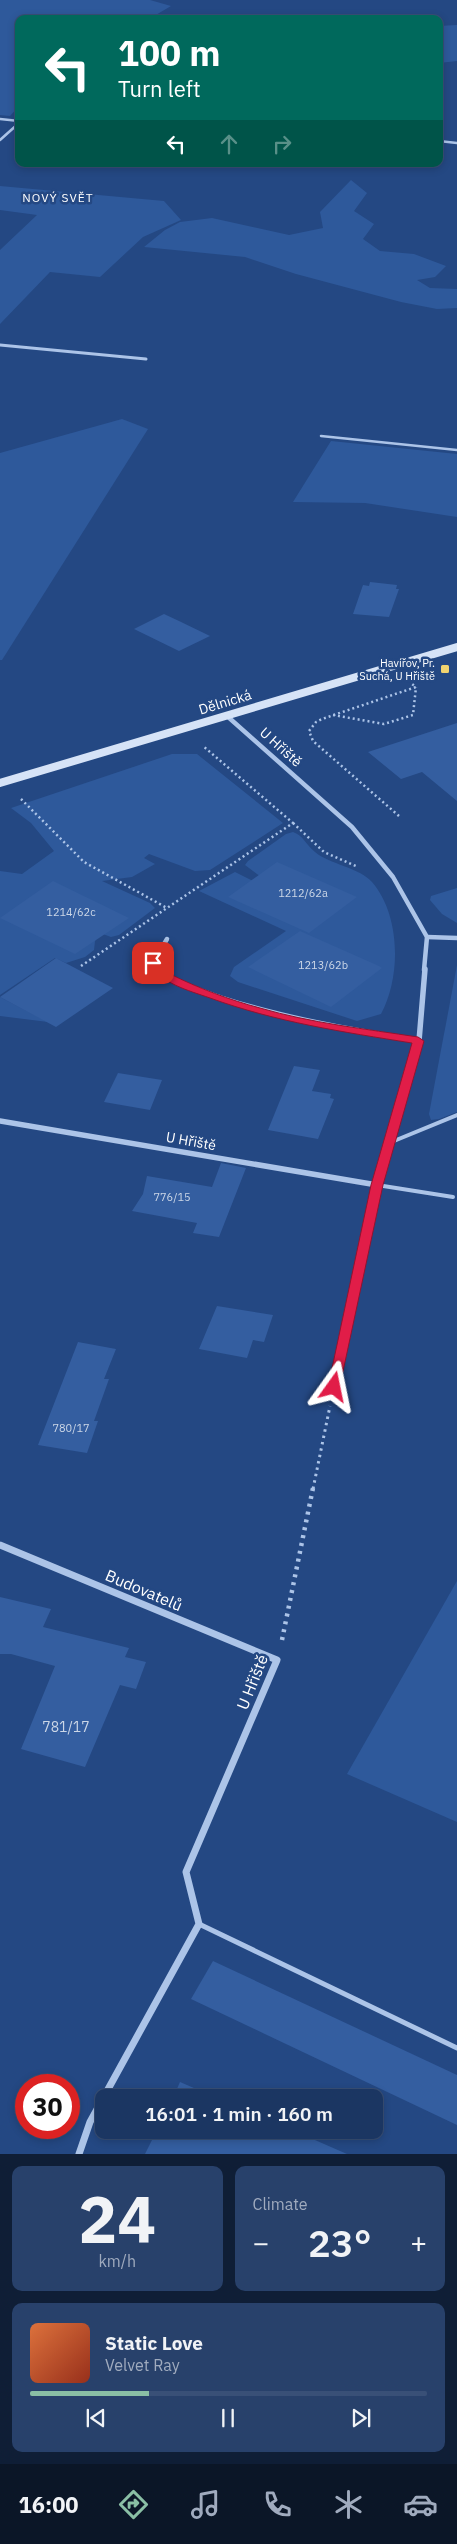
<!DOCTYPE html>
<html lang="en">
<head>
<meta charset="utf-8">
<style>
	:root { --surface:#1b3662; --page:#28416b; --text:#f1f3f6; --muted:#a0abbe; --line:#395077; --accent:#8abfa5 }
	body { margin:0; font-family:"IBM Plex Sans",sans-serif; background:var(--page); color:var(--text); height:100vh; display:flex; flex-direction:column; font-size:19px; white-space:nowrap }
	* { box-sizing:border-box; margin:0 }
	p { font-size:16px; color:var(--muted) }
	.icon { flex:none; width:28px; height:28px; fill:none; stroke:currentColor; stroke-width:2; stroke-linecap:round; stroke-linejoin:round }
	.map { position:relative; height:2154px; overflow:hidden }
	.details { display:flex; flex-direction:column; gap:12px; padding:12px; background:#0f1e36; flex:1 }
	.details>* { flex:none }
	.guide { position:absolute; left:15px; top:15px; width:428px; height:152px; border-radius:10px; box-shadow:0 2px 8px #0003,0 0 0 1px var(--line); background:#00695c; color:#fff; overflow:hidden }
	.speed { position:absolute; left:15px; top:2074px; display:flex; gap:10px; font-size:25px; font-weight:700; text-align:center }
	.speed>* { display:grid; place-content:center; width:65px; height:65px; border-radius:50%; background:var(--surface); box-shadow:0 2px 8px #0003,0 0 0 1px var(--line); line-height:1 }
	.speed .limit { border:8px solid #d22; background:#fff; color:#111 }
	.pin { position:absolute; display:grid; place-items:center; width:42px; height:42px; color:#fff; margin:-21px; border-radius:10px; box-shadow:0 2px 8px #0006 }
	.me { position:absolute; width:55px; margin:-28px; rotate:12deg; stroke-linejoin:round; filter:drop-shadow(0 0 4px #0008) }
	.turn { display:flex; align-items:center; gap:18px; height:105px; padding:0 20px; font-size:22px }
	.turn .icon { width:65px; height:65px; stroke-width:2.5 }
	.turn b { display:block; font-size:35px; line-height:42px }
	.lanes { display:flex; align-items:center; height:48px; padding:0 20px; background:#0003; justify-content:center; gap:25px; direction:ltr }
	.lanes .off { opacity:.35 }
	.big { font-size:38px; font-weight:600; line-height:1.1 }
	.details .tile { flex:1; display:flex; flex-direction:column; justify-content:center; gap:8px; min-width:0; padding:0 18px; border-radius:10px; background:var(--page) }
	.details .dial { align-items:center; gap:0 }
	.dial b { font-size:65px; line-height:1 }
	.song { display:flex; align-items:center; gap:15px }
	.cover { width:60px; height:60px; border-radius:8px; background:linear-gradient(135deg,hsl(20 70% 55%),hsl(10 70% 35%)) }
	.played { height:5px; border-radius:2px; background:linear-gradient(90deg,var(--accent) 30%,var(--line) 30%) }
	.keys { display:flex; justify-content:space-around; direction:ltr }
	.heat { display:flex; justify-content:space-between; align-items:center; font-size:28px; direction:ltr }
	.details .tiles { flex:1; display:grid; gap:12px; grid-template-columns:1fr 1fr }
	.tile:last-child { grid-column:span 2 }
	.trip { position:absolute; left:95px; top:2089px; width:288px; height:50px; border-radius:10px; background:var(--surface); box-shadow:0 2px 8px #0003,0 0 0 1px var(--line); font-weight:600; line-height:50px; text-align:center }
	.tabs { display:flex; height:80px; justify-content:space-around; align-items:center; background:#0b1627; color:var(--muted) }
	.tabs .icon { width:35px; height:35px }
	.tabs .selected { color:var(--accent) }
	.tabs b { font-size:22px; color:var(--text) }
	.map>svg:first-child { display:block }
</style>
</head>
<body>
<div class="map">
<svg width="457" height="2154" viewBox="0 0 457 2154">
	<rect width="100%" height="100%" fill="#244883"/>
	<!-- green -->
	<g fill="#2e599b">
		<polygon points="0,0 150,0 171,6 149,19 19,19 19,106 10,116 0,115"/>
		<polygon points="457,25 457,61 439,63 439,26"/>
		<polygon points="351,180 367,193 354,211 374,224 363,239 380,251 414,254 446,266 435,277 417,280 430,288 457,289 457,308 437,309 401,302 296,274 245,257 144,247 165,230 180,222 212,218 289,235 323,228 320,212"/>
		<polygon points="0,186 164,201 181,220 143,237 100,277 50,272 0,324 0,250 37,215 0,210"/>
		<polygon points="122,419 148,429 2,660 0,660 0,453"/>
		<polygon points="331,441 457,454 457,517 365,503 293,502"/>
		<polygon points="172,754 197,754 283,823 210,870 195,871 149,854 144,858 155,864 132,877 102,881 150,903 155,908 119,935 111,937 100,933 95,941 94,950 85,957 66,963 55,958 0,995 0,871 22,874 54,851 31,823 11,808"/>
		<path d="M293,832C304,836 306,845 315,852C329,864 360,868 372,882C401,916 401,977 381,1014L357,1021L238,982L230,976L234,967L286,931L199,891L235,872L255,882L261,877L245,865L248,861L286,834Z"/>
		<polygon points="457,888 457,923 442,914 430,900 431,896"/>
		<polygon points="457,965 457,1112 439,1119 431,1120 429,1114"/>
		<polygon points="0,997 48,1022 0,1016"/>
		<polygon points="457,1581 457,1822 347,1774"/>
	</g>
	<!-- building -->
	<g fill="#345ea0">
		<polygon points="370,582 397,585 396,589 399,589 389,617 353,614 363,585 369,586"/>
		<polygon points="164,614 179,621 210,636 179,651 134,629"/>
		<polygon points="457,723 457,801 422,772 401,779 368,752"/>
		<polygon points="277,862 284,865 357,897 309,933 228,897"/>
		<polygon points="53,881 129,918 75,954 0,918"/>
		<polygon points="300,931 379,966 382,968 331,1007 248,967"/>
		<polygon points="56,958 113,988 56,1027 0,997"/>
		<polygon points="294,1066 320,1070 312,1091 331,1094 330,1098 334,1099 318,1139 268,1130"/>
		<polygon points="118,1073 162,1080 150,1110 104,1102"/>
		<polygon points="221,1163 246,1168 219,1237 193,1233 197,1223 132,1211 143,1194 147,1176 212,1187"/>
		<polygon points="217,1306 273,1315 264,1342 253,1340 247,1358 199,1349"/>
		<polygon points="78,1342 116,1349 104,1379 109,1379 94,1421 98,1421 87,1453 38,1445"/>
		<polygon points="0,1597 51,1609 43,1627 129,1648 125,1657 146,1662 136,1689 120,1685 85,1767 21,1749 55,1666 11,1654 0,1654"/>
		<polygon points="213,1961 457,2075 457,2125 191,1999"/>
		<polygon points="180,2082 217,2098 173,2098"/>
		<polygon points="157,2130 292,2130 347,2154 145,2154"/>
	</g>
	<g fill="none" stroke-linecap="round" stroke-linejoin="round">
		<!-- path-far2 -->
		<g stroke="#acc4e8" stroke-width="2.5" stroke-dasharray="2 3" stroke-linecap="butt">
			<polyline points="333,715 384,724 413,715 416,687"/>
			<polyline points="21,799 84,862 167,908"/>
			<polyline points="399,816 313,741 309,731 316,722 322,719 416,687 412,684"/>
			<polyline points="293,823 324,852 358,867"/>
			<polyline points="81,966 293,823 203,746"/>
		</g>
		<!-- path-far1 -->
		<polyline stroke="#acc4e8" stroke-width="3" stroke-dasharray="2.5 4" stroke-linecap="butt" points="313,1489 330,1406"/>
		<!-- path -->
		<polyline stroke="#acc4e8" stroke-width="4.5" stroke-dasharray="3 5" stroke-linecap="butt" points="282,1640 313,1488"/>
		<!-- lane-far2 -->
		<polyline stroke="#acc4e8" stroke-width="2.5" points="321,436 457,450"/>
		<!-- lane-far1 -->
		<g stroke="#acc4e8" stroke-width="4">
			<polyline points="389,1143 457,1115"/>
			<polyline points="377,1185 453,1197"/>
		</g>
		<!-- lane -->
		<polyline stroke="#acc4e8" stroke-width="5" points="199,1924 457,2048"/>
		<!-- street-far4 -->
		<g stroke="#acc4e8" stroke-width="2.5">
			<polyline points="0,119 19,121"/>
			<polyline points="0,140 19,123"/>
			<polyline points="439,141 457,143"/>
		</g>
		<!-- street-far3 -->
		<polyline stroke="#acc4e8" stroke-width="3" points="0,345 146,359"/>
		<!-- street-far2 -->
		<g stroke="#acc4e8" stroke-width="4.5">
			<polyline points="227,716 352,827 393,877 427,937 424,970"/>
			<polyline points="427,937 457,938"/>
			<polyline points="160,970 153,963 167,939"/>
		</g>
		<!-- street-far1 -->
		<g stroke="#acc4e8" stroke-width="5.5">
			<path d="M159,969C177,984 199,990 221,998C285,1019 352,1030 419,1041"/>
			<polyline points="0,1121 377,1185"/>
			<polyline points="334,1387 377,1185 419,1041 425,969"/>
		</g>
		<!-- street -->
		<polyline stroke="#acc4e8" stroke-width="7" points="0,1545 277,1660 186,1872 199,1924 90,2122 79,2154"/>
		<!-- secondary -->
		<polyline stroke="#d6e3f7" stroke-width="8" points="0,783 457,647"/>
	</g>
	<!-- route -->
	<path fill="#e11d48" stroke="#92132f" d="M153,960C160,962 163,971 170,974C198,988 230,1000 260,1008C311,1023 366,1029 418,1037L424,1041L383,1185L339,1390L334,1392L328,1387L371,1185L412,1043C343,1032 276,1022 210,998C187,990 163,984 147,963Z"/>
	<!-- markers -->
	<rect fill="#f2d470" stroke="#244883" stroke-width="2" x="440" y="664" width="10" height="10" rx="2.5"/>
	<g text-anchor="middle" stroke-width="5" stroke-linejoin="round" paint-order="stroke">
		<!-- far-poi labels -->
		<g font-size="11" fill="#fff" stroke="#244883" text-anchor="end">
			<text x="435" y="667">Havířov, Pr.<tspan x="435" dy="13">Suchá, U Hřiště</tspan></text>
		</g>
		<!-- number labels -->
		<g font-size="11" fill="#ccd7e7">
			<text x="303" y="897">1212/62a</text>
			<text x="71" y="916">1214/62c</text>
			<text x="323" y="969">1213/62b</text>
			<text x="172" y="1201">776/15</text>
			<text x="71" y="1432">780/17</text>
		</g>
		<!-- far-neighbourhood labels -->
		<g font-size="12" letter-spacing="1" fill="#fff" stroke="#244883">
			<text x="58" y="202">NOVÝ SVĚT</text>
		</g>
		<!-- street labels -->
		<g font-size="14" fill="#fff" stroke="#244883">
			<text transform="translate(225 702) rotate(-17)" y="5">Dělnická</text>
			<text transform="translate(281 747) rotate(42)" y="5">U Hřiště</text>
			<text transform="translate(191 1141) rotate(10)" y="5">U Hřiště</text>
		</g>
		<!-- near-number labels -->
		<g font-size="14" fill="#ccd7e7">
			<text x="66" y="1732">781/17</text>
		</g>
		<!-- near-street labels -->
		<g font-size="16" fill="#fff" stroke="#244883">
			<text transform="translate(144 1590) rotate(23)" y="6">Budovatelů</text>
			<text transform="translate(252 1682) rotate(-68)" y="6">U Hřiště</text>
		</g>
	</g>
</svg>
<div class="speed"><div class="limit">30</div></div>
<div class="pin" style="left:153px;top:963px;background:#d93025"><svg class="icon" aria-label="arrive" viewBox="0 0 24 24"><path d="M6 21V4h12l-3 4 3 4H6"/></svg></div>
<svg class="me" style="left:334px;top:1387px" viewBox="-20 -20 40 40"><path d="M0-17L14 15 0 8-14 15z" fill="#e11d48" stroke="#fff" stroke-width="4"/></svg>
<div class="trip">16:01 · 1 min · 160 m</div>
<div class="guide">
<div class="turn"><svg class="icon" aria-label="left" viewBox="0 0 24 24"><path d="M17 20v-9H6M10 6l-5 5 5 5"/></svg><div><b>100 m</b>Turn left</div></div>
<div class="lanes"><svg class="icon" aria-label="left" viewBox="0 0 24 24"><path d="M17 20v-9H6M10 6l-5 5 5 5"/></svg><svg class="icon off" aria-label="ahead" viewBox="0 0 24 24"><path d="M12 20V5M6 11l6-6 6 6"/></svg><svg class="icon off" aria-label="right" viewBox="0 0 24 24"><path d="M7 20v-9h11M14 6l5 5-5 5"/></svg></div>
</div>
</div>
<section class="details">
<div class="tiles">
<div class="tile dial"><b>24</b><p>km/h</p></div>
<div class="tile"><p>Climate</p>
<div class="heat"><a>−</a><b class="big">23°</b><a>+</a></div>
</div>
<div class="tile">
<div class="song"><i class="cover"></i><div><b>Static Love</b><p>Velvet Ray</p></div></div>
<div class="played"></div>
<div class="keys"><svg class="icon" aria-label="previous" viewBox="0 0 24 24"><path d="M18 5L8 12l10 7zM5 5v14"/></svg><svg class="icon" aria-label="pause" viewBox="0 0 24 24"><path d="M8 5v14M16 5v14"/></svg><svg class="icon" aria-label="next" viewBox="0 0 24 24"><path d="M6 5l10 7-10 7zM19 5v14"/></svg></div>
</div>
</div>
</section>
<nav class="tabs">
<b>16:00</b>
<svg class="icon selected" aria-label="directions" viewBox="0 0 24 24"><path d="M12 3l9 9-9 9-9-9zM9 14v-3h6M13 9l2 2-2 2"/></svg>
<svg class="icon" aria-label="music" viewBox="0 0 24 24"><path d="M9 18V5l10-2v13"/><circle cx="6" cy="18" r="3"/><circle cx="16" cy="16" r="3"/></svg>
<svg class="icon" aria-label="phone" viewBox="0 0 24 24"><path d="M5 4h4l2 5-3 2q2 4 5 5l2-3 5 2v4C11 20 4 13 5 4z"/></svg>
<svg class="icon" aria-label="climate" viewBox="0 0 24 24"><path d="M12 3v18M4 7l16 10M4 17L20 7"/></svg>
<svg class="icon" aria-label="car" viewBox="0 0 24 24"><path d="M5 17H2v-5l4-1 3-4h7l3 4 3 1v5h-3M9 17h6M6 11h13"/><circle cx="7" cy="17" r="2"/><circle cx="17" cy="17" r="2"/></svg>
</nav>
</body>
</html>
